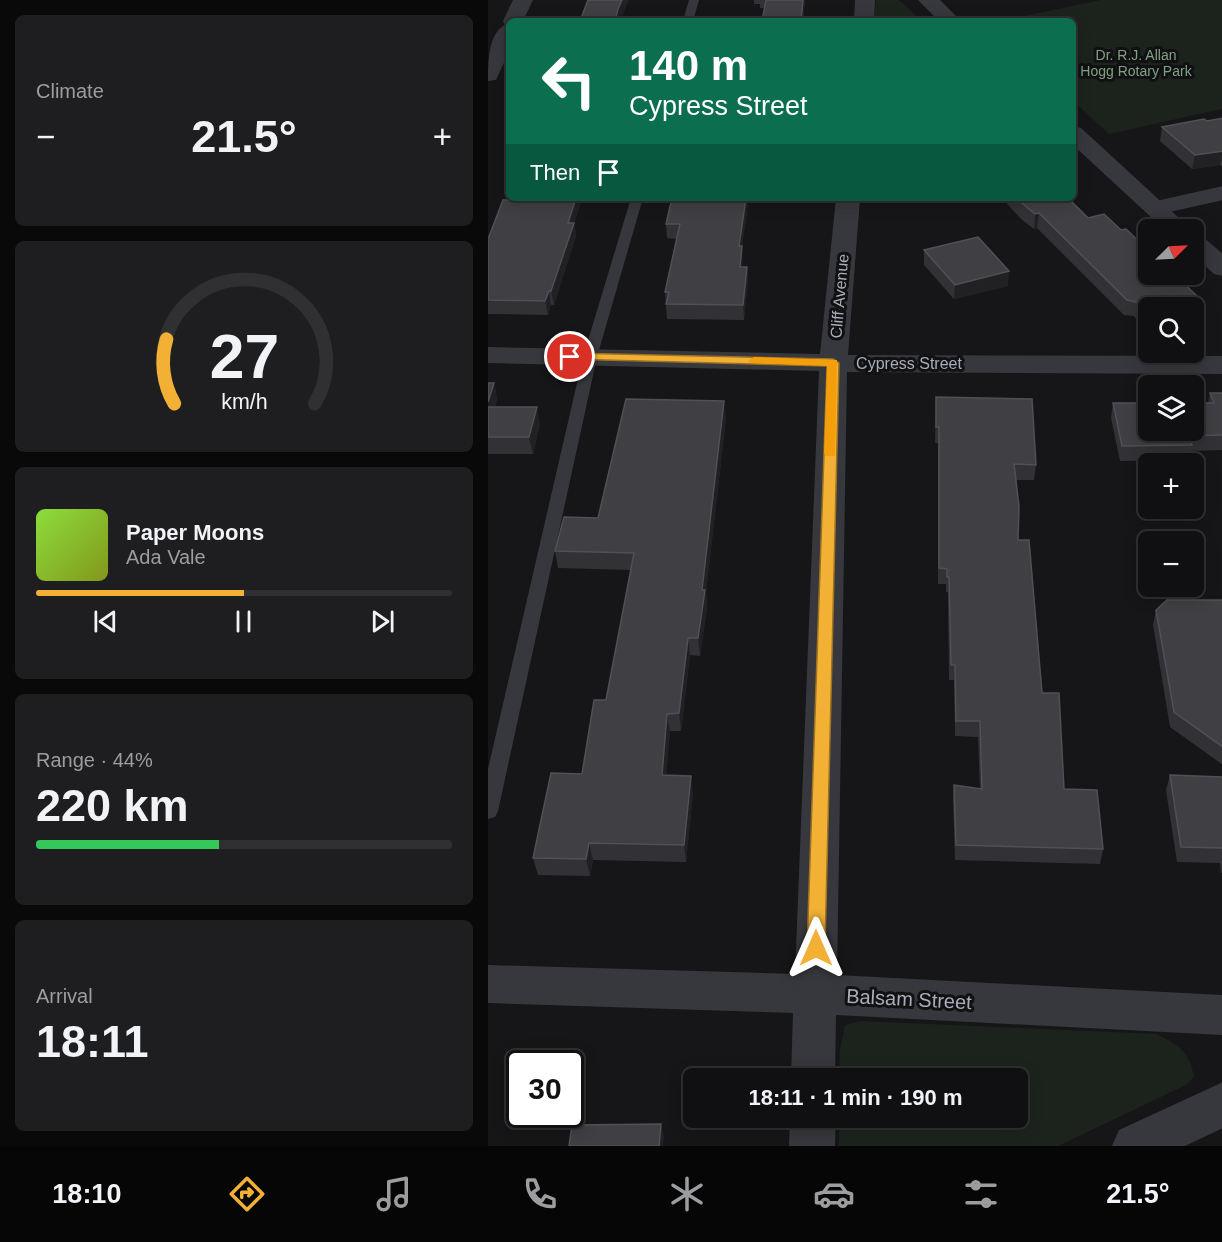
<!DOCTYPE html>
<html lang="en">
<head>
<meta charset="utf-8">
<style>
	:root { --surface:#101012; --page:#1e1e20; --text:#f1f3f6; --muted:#9c9d9f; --line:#303032; --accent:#f2b134 }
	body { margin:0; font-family:Helvetica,sans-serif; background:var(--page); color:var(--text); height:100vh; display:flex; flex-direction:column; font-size:22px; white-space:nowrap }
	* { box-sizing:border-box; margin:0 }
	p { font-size:20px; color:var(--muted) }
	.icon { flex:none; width:33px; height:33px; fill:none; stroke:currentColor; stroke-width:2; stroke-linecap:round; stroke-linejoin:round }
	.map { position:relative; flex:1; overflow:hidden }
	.panel { display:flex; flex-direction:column; gap:15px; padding:15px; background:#09090a; width:488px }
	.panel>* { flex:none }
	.banner { position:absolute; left:18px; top:18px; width:570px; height:183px; border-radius:9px; box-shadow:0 3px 15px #0003,0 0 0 2px var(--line); background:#0b6e4f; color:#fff; overflow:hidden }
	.needle { width:39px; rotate:66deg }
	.fabs { position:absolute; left:650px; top:219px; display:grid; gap:12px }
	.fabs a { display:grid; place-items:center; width:66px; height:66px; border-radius:9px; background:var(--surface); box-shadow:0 3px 15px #0003,0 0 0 2px var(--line); font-size:30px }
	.speed { position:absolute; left:18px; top:1050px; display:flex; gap:12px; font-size:30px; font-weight:700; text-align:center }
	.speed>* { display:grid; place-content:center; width:78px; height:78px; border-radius:50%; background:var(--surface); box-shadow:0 3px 15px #0003,0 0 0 2px var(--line); line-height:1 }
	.speed .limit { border:3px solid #111; border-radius:9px; background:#fff; color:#111 }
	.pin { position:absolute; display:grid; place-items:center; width:51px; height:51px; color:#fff; margin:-26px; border:3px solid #fff; border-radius:50%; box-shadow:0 2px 6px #0007 }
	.me { position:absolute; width:66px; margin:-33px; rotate:0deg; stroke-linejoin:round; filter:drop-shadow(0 0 4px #0008) }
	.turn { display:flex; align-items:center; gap:21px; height:126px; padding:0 24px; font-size:27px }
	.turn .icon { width:78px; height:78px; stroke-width:2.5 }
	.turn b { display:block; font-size:42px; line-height:51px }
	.then { display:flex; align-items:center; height:57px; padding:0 24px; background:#0003; gap:12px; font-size:22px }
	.big { font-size:45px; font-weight:700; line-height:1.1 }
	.panel .tile { flex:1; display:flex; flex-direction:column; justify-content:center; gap:9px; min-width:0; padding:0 21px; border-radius:9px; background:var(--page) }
	.panel .dial { align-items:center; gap:0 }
	.dial svg { height:156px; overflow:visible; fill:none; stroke:var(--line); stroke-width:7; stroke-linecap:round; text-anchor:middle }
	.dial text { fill:var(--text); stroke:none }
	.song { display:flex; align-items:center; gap:18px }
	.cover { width:72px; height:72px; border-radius:9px; background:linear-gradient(135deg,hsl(90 70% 55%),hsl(70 70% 35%)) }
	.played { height:6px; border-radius:3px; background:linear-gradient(90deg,var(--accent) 50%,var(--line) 50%) }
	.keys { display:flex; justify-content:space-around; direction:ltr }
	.heat { display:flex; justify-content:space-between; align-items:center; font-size:33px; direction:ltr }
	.charge { height:9px; border-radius:4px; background:linear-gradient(90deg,#34c759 44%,var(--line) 0) }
	.trip { position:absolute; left:195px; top:1068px; width:345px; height:60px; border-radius:9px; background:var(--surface); box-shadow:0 3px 15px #0003,0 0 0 2px var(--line); font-weight:700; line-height:60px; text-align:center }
	.dock { display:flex; height:96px; justify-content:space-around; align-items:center; background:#060607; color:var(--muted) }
	.dock .icon { width:42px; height:42px }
	.dock .current { color:var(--accent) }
	.dock b { font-size:27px; color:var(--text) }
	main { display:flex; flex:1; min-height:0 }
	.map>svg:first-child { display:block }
</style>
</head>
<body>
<main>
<section class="panel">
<div class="tile"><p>Climate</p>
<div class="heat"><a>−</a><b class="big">21.5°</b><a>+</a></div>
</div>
<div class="tile dial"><svg viewBox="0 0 100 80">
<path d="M14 69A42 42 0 1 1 86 69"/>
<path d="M14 69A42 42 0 0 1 10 36" stroke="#f2b134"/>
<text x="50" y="56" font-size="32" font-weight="700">27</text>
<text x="50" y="72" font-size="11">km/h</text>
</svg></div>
<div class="tile">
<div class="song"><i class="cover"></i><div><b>Paper Moons</b><p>Ada Vale</p></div></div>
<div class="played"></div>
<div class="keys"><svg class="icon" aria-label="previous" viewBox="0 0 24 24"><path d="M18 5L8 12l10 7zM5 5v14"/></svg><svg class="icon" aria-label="pause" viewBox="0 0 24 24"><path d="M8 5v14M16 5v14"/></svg><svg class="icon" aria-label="next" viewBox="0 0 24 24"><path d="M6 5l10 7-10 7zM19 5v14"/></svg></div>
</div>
<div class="tile"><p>Range · 44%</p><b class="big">220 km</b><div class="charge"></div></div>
<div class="tile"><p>Arrival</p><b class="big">18:11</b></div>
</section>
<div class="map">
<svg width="735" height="1146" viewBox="0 0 735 1146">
	<rect width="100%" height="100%" fill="#161618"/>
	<!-- green -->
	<g fill="#1c231d">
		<polygon points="388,0 411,0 434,21 386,21"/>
		<polygon points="613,0 734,0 734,109 621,134 585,101 585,21 512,21"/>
		<path d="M373,1021L668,1034C690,1044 702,1052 706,1077L698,1085L570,1146H351V1118H530V1078H351L352,1049L357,1025Z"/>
	</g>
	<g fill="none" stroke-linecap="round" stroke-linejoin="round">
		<!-- service -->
		<g fill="#37383d" fill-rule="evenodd">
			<polygon points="201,0 211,0 205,21 195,21"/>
			<polygon points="143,198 155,198 109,357 10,811 7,817 0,819 0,769 95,357"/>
		</g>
		<!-- minor -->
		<g fill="#37383d" fill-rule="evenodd">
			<path d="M25,0H45L35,21H21V52L8,80L0,81C0,64 0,33 17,25L15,21Z"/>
			<polygon points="367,0 387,0 386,21 366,21"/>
			<polygon points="735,186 735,200 668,215 659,213 656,208 659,203"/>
			<polygon points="348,198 372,198 360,355 735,356 735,374 359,372 349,975 735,995 735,1035 348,1015 347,1078 303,1078 305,1013 0,1003 0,965 307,974 331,371 0,363 0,347 332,354"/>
			<polygon points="735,1082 735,1128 697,1146 624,1146 631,1130"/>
			<polygon points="302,1118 348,1118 347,1146 301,1146"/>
		</g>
		<!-- tertiary -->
		<g fill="#37383d" fill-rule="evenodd">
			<polygon points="430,0 452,0 473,21 451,21"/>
			<polygon points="585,126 593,128 704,230 677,230 585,145"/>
			<polygon points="705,233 714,236 735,254 735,276 726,274 705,255"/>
		</g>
	</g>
	<!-- wall -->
	<g fill="#323236">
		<polygon points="266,0 317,0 315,21 274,21 277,8 272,8 272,4 266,4"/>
		<polygon points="735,118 735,167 732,165 704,169 672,141 674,127 719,121"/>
		<polygon points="23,198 94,198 86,224 88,236 66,305 63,305 60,315 0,314 0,239"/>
		<polygon points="184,198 265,198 265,203 260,203 254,247 254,267 259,267 260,281 256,320 179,319 177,292 188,239 179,238 178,224"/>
		<polygon points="514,198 580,198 600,218 633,230 714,301 711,316 705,308 660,308 651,322 646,316 636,315 549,228 546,229 533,219"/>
		<polygon points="436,250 520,286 466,299 436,265"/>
		<polygon points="0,383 6,383 9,399 7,407 52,424 45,454 0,454"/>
		<polygon points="722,393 735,393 735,450 703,451 701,460 632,461 623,418 625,403 720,403"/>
		<polygon points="448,397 548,465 546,480 528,480 530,540 554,693 576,789 615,849 612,864 467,860 465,800 466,785 492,789 490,737 467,736 466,680 461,680 460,592 458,592 458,584 450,584 450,443 447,443"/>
		<polygon points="238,418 218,592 219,608 212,656 202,655 193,731 182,731 178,776 205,793 198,862 105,860 102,876 50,875 45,858 94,774 118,700 143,570 70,568 67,551"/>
		<polygon points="735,600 735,765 682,727 665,625 668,610"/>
		<polygon points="682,775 735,777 735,873 733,873 732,863 689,862 678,790"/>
	</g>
	<!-- shaded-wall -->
	<g fill="#212124">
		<polygon points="134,0 141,0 132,21 127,21 130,9"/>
		<polygon points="315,0 317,0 315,21 313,21"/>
		<polygon points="735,151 732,165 704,169 707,155"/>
		<polygon points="88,198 94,198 86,224 88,236 66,305 63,291 80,223"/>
		<polygon points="258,198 260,198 260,203 254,247 255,261 253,281 251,246"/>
		<polygon points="551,213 549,228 546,229 547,214"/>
		<polygon points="259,267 260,281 256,320 255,305"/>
		<polygon points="521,271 520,286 466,299 467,285"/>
		<polygon points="61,291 63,305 60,315 57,301"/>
		<polygon points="714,301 711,316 705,318 705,308 689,308"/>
		<polygon points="666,304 666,308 660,308 660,320 651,322 654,307"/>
		<polygon points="6,383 9,399 3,424 0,413 0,402"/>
		<polygon points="236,401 238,418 218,592 219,608 212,656 210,638 214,590"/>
		<polygon points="49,407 52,424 45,454 41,437"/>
		<polygon points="200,638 202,655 193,731 191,713"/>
		<polygon points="179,714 182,731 177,792 174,775"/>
		<polygon points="203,776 205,793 198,862 196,845"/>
		<polygon points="101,843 105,860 102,876 98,859"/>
		<polygon points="173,1124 176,1137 175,1146 171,1146"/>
	</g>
	<!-- building -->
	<g fill="#3f3f44" stroke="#4f5156" stroke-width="1.5">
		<polygon points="100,0 134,0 130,9 127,21 92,21"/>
		<polygon points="278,0 315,0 313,21 274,21"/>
		<polygon points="735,118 735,151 707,155 674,127 716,119 719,121"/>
		<polygon points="23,198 88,198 80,223 86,223 63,291 61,291 57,301 0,300 0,239 15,200 22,200"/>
		<polygon points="184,198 258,198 251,246 254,246 252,267 259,267 255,305 178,304 181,292 177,292 192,224 178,224"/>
		<polygon points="529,198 580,198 600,218 616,214 633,230 638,229 660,250 660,274 686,274 714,301 689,308 682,308 666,304 654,307 648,302 639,300 551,213 547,214 535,204"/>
		<polygon points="490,237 521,271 467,285 436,250"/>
		<polygon points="0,383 6,383 0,402"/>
		<polygon points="722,393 735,393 735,435 702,436 704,445 634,446 625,403 660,403 660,430 705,430 705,403 726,403"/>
		<polygon points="448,397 544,399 548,465 526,464 531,506 530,540 541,540 554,693 571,693 576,789 609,790 615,849 468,845 466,785 494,789 492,721 468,721 467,665 463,665 461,577 459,577 459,569 451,568 451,427 448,427"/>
		<polygon points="138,399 236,401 214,590 217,590 210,638 200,638 191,713 179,714 174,775 203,776 196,845 101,843 98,859 45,858 63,773 94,774 106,700 118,700 146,553 67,551 76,517 110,518"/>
		<polygon points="0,407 49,407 41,437 0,437"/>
		<polygon points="679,600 735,600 735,747 686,712 668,610"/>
		<polygon points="682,775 735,777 735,848 693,847"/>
		<polygon points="173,1124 171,1146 81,1146 84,1125"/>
	</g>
	<!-- route -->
	<polygon fill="#f2b134" stroke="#9d7322" stroke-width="1.5" points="82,353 345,359 351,363 337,948 334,954 328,956 322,954 319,948 339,366 78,359 76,357"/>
	<!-- slow -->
	<polygon fill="#f59e0b" points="266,357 349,360 347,456 338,456 336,453 339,366 262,363 260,361"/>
	<g text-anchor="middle" stroke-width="6" stroke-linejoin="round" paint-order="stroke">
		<!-- far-park labels -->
		<g font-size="14" fill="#7fa381" stroke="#111113">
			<text x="648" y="60">Dr. R.J. Allan<tspan x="648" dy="16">Hogg Rotary Park</tspan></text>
		</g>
		<!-- street labels -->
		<g font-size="16" fill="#a8adb8" stroke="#111113">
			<text transform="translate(351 296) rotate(-85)" y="6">Cliff Avenue</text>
			<text x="421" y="369">Cypress Street</text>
		</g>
		<!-- near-street labels -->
		<g font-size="20" fill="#a8adb8" stroke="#111113">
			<text transform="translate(421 999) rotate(3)" y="7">Balsam Street</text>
		</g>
	</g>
</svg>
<div class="fabs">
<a><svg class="needle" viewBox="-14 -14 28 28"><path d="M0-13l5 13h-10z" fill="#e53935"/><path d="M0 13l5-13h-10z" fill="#9c9d9f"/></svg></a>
<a><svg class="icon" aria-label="search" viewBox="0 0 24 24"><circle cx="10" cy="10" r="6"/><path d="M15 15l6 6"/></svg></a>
<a><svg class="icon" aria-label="layers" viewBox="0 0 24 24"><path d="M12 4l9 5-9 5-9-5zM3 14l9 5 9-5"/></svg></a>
<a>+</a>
<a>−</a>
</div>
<div class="speed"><div class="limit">30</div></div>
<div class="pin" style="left:82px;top:357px;background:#d93025"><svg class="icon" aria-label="arrive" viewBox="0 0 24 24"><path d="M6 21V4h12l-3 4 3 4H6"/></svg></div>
<svg class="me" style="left:328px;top:948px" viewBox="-20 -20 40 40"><path d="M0-17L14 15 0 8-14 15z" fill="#f2b134" stroke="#fff" stroke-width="4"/></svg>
<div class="trip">18:11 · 1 min · 190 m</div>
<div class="banner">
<div class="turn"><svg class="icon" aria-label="left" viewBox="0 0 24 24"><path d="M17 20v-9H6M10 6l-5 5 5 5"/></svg><div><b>140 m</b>Cypress Street</div></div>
<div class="then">Then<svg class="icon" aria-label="arrive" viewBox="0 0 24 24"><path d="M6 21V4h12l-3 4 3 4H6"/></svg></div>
</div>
</div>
</main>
<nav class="dock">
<b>18:10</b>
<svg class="icon current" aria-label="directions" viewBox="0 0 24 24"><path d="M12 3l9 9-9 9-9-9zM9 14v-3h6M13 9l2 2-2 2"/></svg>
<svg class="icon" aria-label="music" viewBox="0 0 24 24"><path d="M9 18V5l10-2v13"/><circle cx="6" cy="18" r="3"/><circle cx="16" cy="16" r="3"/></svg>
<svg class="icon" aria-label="phone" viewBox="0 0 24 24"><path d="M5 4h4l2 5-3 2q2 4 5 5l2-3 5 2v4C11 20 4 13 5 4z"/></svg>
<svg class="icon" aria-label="climate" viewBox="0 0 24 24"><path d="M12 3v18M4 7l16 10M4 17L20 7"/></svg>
<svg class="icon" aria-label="car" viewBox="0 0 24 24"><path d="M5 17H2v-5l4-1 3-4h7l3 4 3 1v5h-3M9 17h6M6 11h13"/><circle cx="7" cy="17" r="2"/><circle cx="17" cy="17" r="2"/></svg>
<svg class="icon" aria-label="filters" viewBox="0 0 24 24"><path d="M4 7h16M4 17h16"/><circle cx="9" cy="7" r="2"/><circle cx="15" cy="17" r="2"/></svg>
<b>21.5°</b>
</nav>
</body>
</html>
